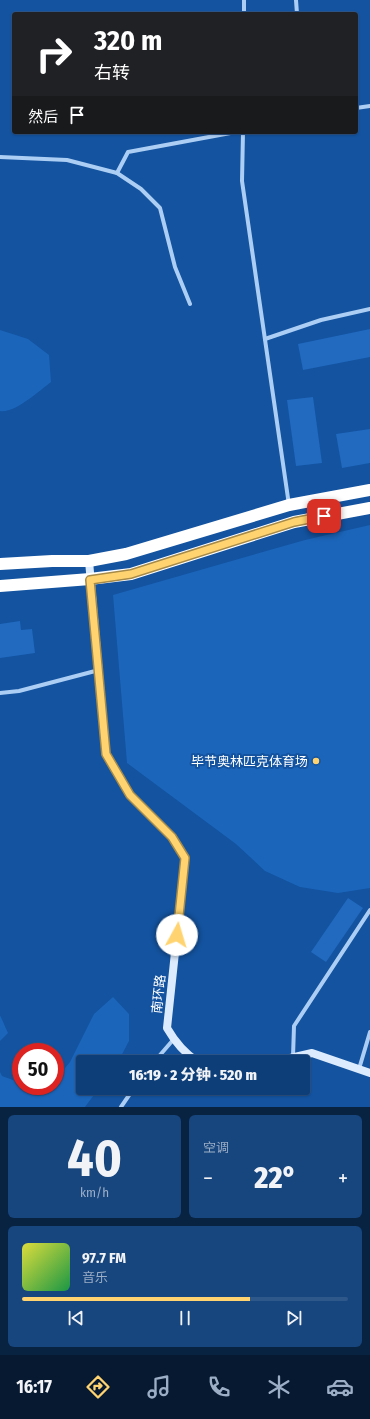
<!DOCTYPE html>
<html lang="zh">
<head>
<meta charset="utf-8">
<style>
	:root { --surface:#0e3e78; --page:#17457d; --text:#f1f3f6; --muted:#9baec6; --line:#2e578a; --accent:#ffd470 }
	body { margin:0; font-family:"Fira Sans Condensed","Noto Sans SC",sans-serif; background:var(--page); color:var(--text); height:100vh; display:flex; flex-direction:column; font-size:15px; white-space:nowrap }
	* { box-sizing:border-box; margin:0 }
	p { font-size:13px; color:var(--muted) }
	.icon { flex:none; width:22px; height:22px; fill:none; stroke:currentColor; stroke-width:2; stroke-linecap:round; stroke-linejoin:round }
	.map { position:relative; height:1107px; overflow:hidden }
	.drawer { display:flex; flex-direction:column; gap:8px; padding:8px; background:#082242; flex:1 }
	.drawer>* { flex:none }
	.banner { position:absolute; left:12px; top:12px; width:346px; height:122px; border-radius:4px; box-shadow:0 1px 3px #0004,0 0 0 1px var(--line); background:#202124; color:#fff; overflow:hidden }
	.speed { position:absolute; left:12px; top:1043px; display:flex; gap:8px; font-size:20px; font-weight:700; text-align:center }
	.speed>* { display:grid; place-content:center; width:52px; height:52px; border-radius:50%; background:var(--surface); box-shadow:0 1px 3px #0004,0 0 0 1px var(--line); line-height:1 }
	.speed .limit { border:6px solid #d22; background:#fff; color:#111 }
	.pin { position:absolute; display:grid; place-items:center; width:34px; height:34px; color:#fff; margin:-17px; border-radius:8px; box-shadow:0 2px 6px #0006 }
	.me { position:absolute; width:44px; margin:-22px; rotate:6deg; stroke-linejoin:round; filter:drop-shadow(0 0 3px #0008) }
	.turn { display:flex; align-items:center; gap:14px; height:84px; padding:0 16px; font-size:18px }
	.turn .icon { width:52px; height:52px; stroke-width:2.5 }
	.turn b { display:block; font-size:28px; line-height:34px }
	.then { display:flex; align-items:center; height:38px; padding:0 16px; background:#0003; gap:8px; font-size:15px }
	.big { font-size:30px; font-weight:800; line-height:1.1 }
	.drawer .card { flex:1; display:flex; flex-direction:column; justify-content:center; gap:6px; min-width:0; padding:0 14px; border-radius:6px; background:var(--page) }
	.drawer .dial { align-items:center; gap:0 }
	.dial b { font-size:52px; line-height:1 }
	.song { display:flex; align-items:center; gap:12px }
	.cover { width:48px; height:48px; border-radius:6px; background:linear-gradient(135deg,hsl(60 70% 55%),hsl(140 70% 35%)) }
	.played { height:4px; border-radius:2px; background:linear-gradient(90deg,var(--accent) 70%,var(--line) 70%) }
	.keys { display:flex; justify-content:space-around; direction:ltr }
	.heat { display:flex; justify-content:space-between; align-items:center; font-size:22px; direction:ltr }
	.drawer .tiles { flex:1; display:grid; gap:8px; grid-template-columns:1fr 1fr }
	.card:last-child { grid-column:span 2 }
	.trip { position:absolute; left:76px; top:1055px; width:234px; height:40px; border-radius:4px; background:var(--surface); box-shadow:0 1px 3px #0004,0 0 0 1px var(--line); font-weight:800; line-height:40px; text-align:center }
	.menu { display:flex; height:64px; justify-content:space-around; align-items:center; background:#061930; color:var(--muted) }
	.menu .icon { width:28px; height:28px }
	.menu .on { color:var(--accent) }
	.menu b { font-size:18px; color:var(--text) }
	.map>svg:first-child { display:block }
</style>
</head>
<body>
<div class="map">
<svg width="370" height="1107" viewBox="0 0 370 1107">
	<rect width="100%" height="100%" fill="#1353a0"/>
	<!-- green -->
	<g fill="#1b65ba">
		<path d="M0,330L28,339L49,355L51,382C39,391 14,414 0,411Z"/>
		<polygon points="370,525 370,888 338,893 300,887 265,871 236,844 127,763 113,595 305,540"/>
		<polygon points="113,997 129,1014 129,1041 118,1062 83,1062 83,1088 99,1088 85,1107 0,1107 0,1072 2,1076 21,1083 21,1086 55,1086 55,1080 70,1062 94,1014"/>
		<polygon points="0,1015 8,1033 0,1041"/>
	</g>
	<!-- building -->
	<g fill="#216abf">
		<polygon points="370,329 370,357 303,370 298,344"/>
		<polygon points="313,397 322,463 296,466 287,400"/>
		<polygon points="370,429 370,463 342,468 336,434"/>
		<polygon points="20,621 21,630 32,629 35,653 0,658 0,624"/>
		<polygon points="348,898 363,908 326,962 311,952"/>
	</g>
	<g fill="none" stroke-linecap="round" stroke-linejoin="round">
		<!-- street -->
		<g stroke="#accef4" stroke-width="4">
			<polyline points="296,0 297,14"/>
			<polyline points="244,14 244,0"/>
			<polyline points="356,108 370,106"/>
			<polyline points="243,132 242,181 289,505"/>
			<polyline points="0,157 67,160 117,173 128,152 236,132"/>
			<polyline points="117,173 141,189 160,208 175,267 190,304"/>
			<polyline points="265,339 321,320 370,309"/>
			<polyline points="0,693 19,691 99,670"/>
			<polyline points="293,1057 294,1026 370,910"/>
			<polyline points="154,1062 173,1040"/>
			<polyline points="359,1069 370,1032"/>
			<polyline points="121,1107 134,1088"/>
		</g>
		<!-- secondary -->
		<g stroke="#dcebfd" stroke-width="8">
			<path d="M89,561L106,754L130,795L172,837L185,858L167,1028C175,1042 184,1053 198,1062"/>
			<polyline points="273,1062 312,1053 370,1073"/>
		</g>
		<!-- highway -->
		<g stroke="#fff" stroke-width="12">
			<polyline points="0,564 52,561 89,561 126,554 289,505 370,490"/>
			<polyline points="0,586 90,579 131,574 294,522 370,508"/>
		</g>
	</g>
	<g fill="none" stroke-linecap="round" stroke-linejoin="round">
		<defs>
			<polyline id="route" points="177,935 185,858 172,837 130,795 106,754 90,580 131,574 294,522 324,516"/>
		</defs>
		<!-- route casing -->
		<use href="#route" stroke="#a68a49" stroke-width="10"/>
		<!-- route -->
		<use href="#route" stroke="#ffd470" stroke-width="7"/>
	</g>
	<!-- markers -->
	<circle fill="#ffd470" stroke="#1353a0" stroke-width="1.5" cx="316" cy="761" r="4"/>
	<g text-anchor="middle" stroke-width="4" stroke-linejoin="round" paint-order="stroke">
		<!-- poi labels -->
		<g font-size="13" fill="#fff" stroke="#1353a0" text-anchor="end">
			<text x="308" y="766">毕节奥林匹克体育场</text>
		</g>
		<!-- street labels -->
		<g font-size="13" fill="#fff" stroke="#1353a0">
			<text transform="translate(158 994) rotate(-84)" y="5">南环路</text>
		</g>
	</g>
</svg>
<div class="speed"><div class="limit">50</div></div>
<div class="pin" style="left:324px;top:516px;background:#d93025"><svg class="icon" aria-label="arrive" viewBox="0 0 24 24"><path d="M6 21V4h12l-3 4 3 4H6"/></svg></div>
<svg class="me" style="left:177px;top:935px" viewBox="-20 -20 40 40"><circle r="19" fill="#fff"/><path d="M0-13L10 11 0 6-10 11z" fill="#ffd470"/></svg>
<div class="trip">16:19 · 2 分钟 · 520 m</div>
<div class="banner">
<div class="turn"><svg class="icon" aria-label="right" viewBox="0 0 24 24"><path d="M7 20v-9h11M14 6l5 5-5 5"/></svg><div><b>320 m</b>右转</div></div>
<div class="then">然后<svg class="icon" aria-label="arrive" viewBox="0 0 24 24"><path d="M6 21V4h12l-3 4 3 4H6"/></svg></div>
</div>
</div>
<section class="drawer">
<div class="tiles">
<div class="card dial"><b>40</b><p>km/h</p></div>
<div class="card"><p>空调</p>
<div class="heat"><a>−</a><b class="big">22°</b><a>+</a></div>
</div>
<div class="card">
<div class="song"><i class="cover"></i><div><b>97.7 FM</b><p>音乐</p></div></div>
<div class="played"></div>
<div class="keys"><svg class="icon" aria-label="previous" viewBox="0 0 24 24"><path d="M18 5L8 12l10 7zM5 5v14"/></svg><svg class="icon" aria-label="pause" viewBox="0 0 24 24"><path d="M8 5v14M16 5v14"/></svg><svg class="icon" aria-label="next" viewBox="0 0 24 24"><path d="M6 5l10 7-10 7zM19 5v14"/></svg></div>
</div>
</div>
</section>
<nav class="menu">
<b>16:17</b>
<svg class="icon on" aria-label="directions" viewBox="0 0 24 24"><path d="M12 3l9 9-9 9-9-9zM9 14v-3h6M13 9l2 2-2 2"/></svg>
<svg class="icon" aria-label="music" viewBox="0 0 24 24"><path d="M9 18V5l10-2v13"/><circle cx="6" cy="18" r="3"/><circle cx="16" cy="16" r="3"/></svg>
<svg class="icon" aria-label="phone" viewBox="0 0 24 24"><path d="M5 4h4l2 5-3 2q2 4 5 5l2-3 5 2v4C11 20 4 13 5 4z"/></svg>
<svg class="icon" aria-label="climate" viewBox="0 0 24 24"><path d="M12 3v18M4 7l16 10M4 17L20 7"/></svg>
<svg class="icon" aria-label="car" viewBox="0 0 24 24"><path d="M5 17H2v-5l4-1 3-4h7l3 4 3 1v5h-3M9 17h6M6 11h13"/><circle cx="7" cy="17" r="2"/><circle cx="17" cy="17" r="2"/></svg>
</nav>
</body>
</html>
